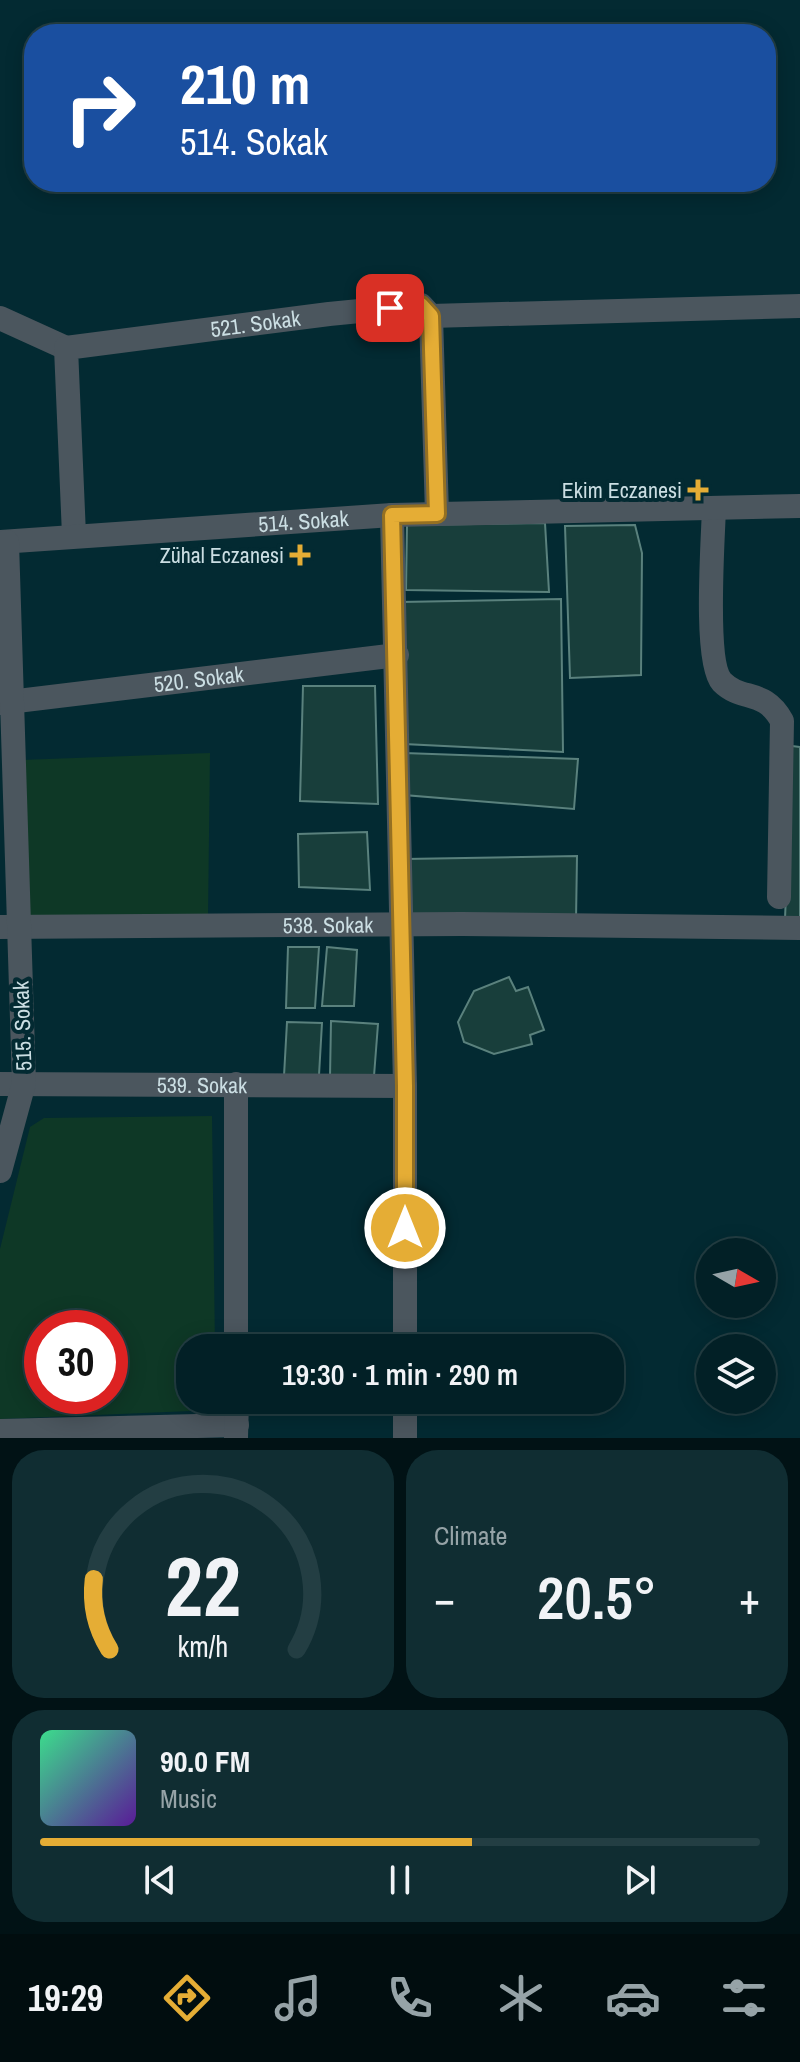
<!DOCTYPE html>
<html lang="en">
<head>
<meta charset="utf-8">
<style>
	:root { --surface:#022026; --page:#102d32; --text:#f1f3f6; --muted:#96a3a7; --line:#233e43; --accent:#e5ad35 }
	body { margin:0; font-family:"Archivo Narrow",sans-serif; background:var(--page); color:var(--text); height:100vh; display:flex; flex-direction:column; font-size:30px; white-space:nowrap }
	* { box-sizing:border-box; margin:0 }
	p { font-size:26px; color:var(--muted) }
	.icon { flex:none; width:44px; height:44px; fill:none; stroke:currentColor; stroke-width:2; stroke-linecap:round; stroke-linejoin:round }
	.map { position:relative; height:1438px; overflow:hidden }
	.details { display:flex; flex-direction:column; gap:12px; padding:12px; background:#011215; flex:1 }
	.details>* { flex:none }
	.guide { position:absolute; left:24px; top:24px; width:752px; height:168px; border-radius:32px; box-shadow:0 4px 20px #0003,0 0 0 2px var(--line); background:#1a4fa0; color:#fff; overflow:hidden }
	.needle { width:52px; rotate:99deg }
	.tools { position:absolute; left:696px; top:1238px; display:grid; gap:16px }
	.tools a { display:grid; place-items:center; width:80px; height:80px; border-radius:50%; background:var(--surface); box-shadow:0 4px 20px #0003,0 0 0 2px var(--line); font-size:40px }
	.speed { position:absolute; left:24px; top:1310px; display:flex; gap:16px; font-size:40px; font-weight:700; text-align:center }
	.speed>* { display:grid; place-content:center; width:104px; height:104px; border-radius:50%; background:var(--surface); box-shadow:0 4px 20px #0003,0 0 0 2px var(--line); line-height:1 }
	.speed .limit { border:12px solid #d22; background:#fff; color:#111 }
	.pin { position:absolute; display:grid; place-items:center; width:68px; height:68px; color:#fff; margin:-34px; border-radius:16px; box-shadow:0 4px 12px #0006 }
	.me { position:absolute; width:88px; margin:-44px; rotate:0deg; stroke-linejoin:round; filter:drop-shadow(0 0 6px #0008) }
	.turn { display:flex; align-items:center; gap:28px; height:168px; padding:0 24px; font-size:36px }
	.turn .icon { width:104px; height:104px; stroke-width:2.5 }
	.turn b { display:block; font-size:56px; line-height:68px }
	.big { font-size:60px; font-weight:600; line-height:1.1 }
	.details .card { flex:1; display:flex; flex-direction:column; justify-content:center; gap:12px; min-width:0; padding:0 28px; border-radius:32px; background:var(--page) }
	.details .dial { align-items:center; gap:0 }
	.dial svg { height:208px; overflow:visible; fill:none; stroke:var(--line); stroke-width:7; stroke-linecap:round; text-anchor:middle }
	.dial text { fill:var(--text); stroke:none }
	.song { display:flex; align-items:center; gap:24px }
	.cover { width:96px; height:96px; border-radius:12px; background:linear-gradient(135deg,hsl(150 70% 55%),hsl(270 70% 35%)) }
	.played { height:8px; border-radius:4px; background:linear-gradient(90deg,var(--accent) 60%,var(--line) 60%) }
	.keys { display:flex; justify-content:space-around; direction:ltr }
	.heat { display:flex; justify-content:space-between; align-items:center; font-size:44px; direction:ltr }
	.details .tiles { flex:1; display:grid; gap:12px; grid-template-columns:1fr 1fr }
	.card:last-child { grid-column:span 2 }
	.trip { position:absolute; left:176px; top:1334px; width:448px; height:80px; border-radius:32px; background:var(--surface); box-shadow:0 4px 20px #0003,0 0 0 2px var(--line); font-weight:600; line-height:80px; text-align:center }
	.tabs { display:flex; height:128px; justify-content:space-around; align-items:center; background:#010d0f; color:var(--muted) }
	.tabs .icon { width:56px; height:56px }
	.tabs .current { color:var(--accent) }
	.tabs b { font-size:36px; color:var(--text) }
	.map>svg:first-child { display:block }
</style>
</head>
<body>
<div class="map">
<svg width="800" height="1438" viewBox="0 0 800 1438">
	<rect width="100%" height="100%" fill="#032a32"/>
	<!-- green -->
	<g fill="#0e3826" fill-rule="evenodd">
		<polygon points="210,753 208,917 23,921 21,760"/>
		<path d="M212,1116L215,1348H190V1400H215V1410L0,1419V1249L30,1127L44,1118ZM42,1328H110V1396H42Z"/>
	</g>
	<!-- building -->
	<g fill="#183e3b" stroke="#5a817d" stroke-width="2">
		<polygon points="545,523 549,592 406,590 407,525"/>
		<polygon points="635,525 642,553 641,675 570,678 565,526"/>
		<polygon points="561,599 563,752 404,744 401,602"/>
		<polygon points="303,686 375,686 378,804 300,801"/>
		<polygon points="792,746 800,747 800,919 785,919"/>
		<polygon points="404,753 578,759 574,809 404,795"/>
		<polygon points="367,832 370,890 299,887 298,834"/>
		<polygon points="577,856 576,920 405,921 405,859"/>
		<polygon points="288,947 319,947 315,1008 286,1008"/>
		<polygon points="327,947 357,950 354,1006 322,1006"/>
		<polygon points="509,977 516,991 528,987 544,1030 530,1035 532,1044 494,1054 464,1042 458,1022 474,991"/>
		<polygon points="331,1021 378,1024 374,1076 330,1077"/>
		<polygon points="287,1022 322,1023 319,1075 284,1076"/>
	</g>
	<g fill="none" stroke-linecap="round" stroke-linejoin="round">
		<!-- minor -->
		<g stroke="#4b565e" stroke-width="24">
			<polyline points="431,316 800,306"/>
			<polyline points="0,318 66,348"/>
			<path d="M714,508C713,540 704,663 722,682C742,702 764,688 782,721L779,897"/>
			<polyline points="392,515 405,1086 405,1348"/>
			<path id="s1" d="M74,535L66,348L329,314L421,305L431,316L437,514"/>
			<path id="s2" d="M0,542L392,515L800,506"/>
			<path id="s3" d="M0,703L397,655"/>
			<path id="s4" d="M0,927L462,924L800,928"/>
			<path id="s5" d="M0,1084L405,1086"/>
			<polyline points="236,1084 236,1348"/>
			<polyline points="0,1171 24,1083 7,542"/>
			<polyline points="405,1400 405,1438"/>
			<polyline points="0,1431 237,1425"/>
			<polyline points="236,1438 237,1400"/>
		</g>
	</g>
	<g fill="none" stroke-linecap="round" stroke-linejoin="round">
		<defs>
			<polyline id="route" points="390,308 421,305 431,316 437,514 392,515 405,1086 405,1228"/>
		</defs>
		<!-- route casing -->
		<use href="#route" stroke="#957022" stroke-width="20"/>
		<!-- route -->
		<use href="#route" stroke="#e5ad35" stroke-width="14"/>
	</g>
	<!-- markers -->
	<g fill="#e5ad35" stroke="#032a32" stroke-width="3">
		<path d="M694 478h8v8h8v8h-8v8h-8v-8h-8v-8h8z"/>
		<path d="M296 543h8v8h8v8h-8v8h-8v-8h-8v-8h8z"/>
	</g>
	<g text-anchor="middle" stroke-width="8" stroke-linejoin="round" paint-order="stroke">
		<!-- street labels -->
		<g font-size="22" fill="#cbdee3" stroke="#032a32">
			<text dy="8" stroke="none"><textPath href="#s1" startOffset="378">521. Sokak</textPath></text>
			<text dy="8" stroke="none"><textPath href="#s2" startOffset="304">514. Sokak</textPath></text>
			<text dy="8" stroke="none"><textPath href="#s3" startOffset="200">520. Sokak</textPath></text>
			<text dy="8" stroke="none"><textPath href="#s4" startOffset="328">538. Sokak</textPath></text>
			<text transform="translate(22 1026) rotate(-92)" y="8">515. Sokak</text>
			<text dy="8" stroke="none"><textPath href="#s5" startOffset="202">539. Sokak</textPath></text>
		</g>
		<!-- poi labels -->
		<g font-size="22" fill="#cbdee3" stroke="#032a32" text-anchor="end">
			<text x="682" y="498">Ekim Eczanesi</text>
			<text x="284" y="563">Zühal Eczanesi</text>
		</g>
	</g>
</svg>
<div class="tools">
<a><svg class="needle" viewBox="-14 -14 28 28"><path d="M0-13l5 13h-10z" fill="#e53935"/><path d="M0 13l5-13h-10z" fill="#96a3a7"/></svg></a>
<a><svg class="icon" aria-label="layers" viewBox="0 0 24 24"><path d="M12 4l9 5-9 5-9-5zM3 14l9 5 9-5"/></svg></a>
</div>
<div class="speed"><div class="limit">30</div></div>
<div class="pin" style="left:390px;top:308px;background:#d93025"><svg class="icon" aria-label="arrive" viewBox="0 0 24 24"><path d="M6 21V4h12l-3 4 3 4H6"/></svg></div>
<svg class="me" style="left:405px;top:1228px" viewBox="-20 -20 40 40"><circle r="17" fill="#e5ad35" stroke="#fff" stroke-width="3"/><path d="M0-11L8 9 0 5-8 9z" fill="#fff"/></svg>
<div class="trip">19:30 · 1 min · 290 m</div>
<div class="guide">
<div class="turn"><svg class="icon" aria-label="right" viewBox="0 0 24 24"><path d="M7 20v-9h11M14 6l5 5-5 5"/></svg><div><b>210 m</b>514. Sokak</div></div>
</div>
</div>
<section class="details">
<div class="tiles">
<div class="card dial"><svg viewBox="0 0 100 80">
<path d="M14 69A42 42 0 1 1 86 69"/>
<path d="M14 69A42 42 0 0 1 8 42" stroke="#e5ad35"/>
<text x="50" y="56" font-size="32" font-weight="700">22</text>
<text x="50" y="72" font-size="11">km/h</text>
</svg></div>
<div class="card"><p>Climate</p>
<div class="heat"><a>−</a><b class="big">20.5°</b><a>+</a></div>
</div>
<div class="card">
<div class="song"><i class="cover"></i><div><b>90.0 FM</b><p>Music</p></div></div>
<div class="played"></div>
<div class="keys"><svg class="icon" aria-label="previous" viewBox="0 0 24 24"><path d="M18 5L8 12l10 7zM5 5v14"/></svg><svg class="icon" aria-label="pause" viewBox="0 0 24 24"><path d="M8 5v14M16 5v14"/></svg><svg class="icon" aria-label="next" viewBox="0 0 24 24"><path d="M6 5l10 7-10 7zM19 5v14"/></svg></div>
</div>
</div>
</section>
<nav class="tabs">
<b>19:29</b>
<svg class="icon current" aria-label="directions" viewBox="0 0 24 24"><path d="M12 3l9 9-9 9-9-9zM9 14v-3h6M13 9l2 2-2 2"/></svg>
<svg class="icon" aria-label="music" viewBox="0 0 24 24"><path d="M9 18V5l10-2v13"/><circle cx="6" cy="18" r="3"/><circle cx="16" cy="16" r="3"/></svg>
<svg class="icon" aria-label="phone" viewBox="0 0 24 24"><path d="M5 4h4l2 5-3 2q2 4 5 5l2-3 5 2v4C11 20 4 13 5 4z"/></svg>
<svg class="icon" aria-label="climate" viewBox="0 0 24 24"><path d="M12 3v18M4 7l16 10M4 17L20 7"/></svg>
<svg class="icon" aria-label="car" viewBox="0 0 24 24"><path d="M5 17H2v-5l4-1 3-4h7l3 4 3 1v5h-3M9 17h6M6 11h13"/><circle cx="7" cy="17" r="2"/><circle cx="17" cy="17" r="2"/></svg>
<svg class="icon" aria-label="filters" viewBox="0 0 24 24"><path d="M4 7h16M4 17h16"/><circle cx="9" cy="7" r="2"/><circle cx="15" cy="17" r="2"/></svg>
</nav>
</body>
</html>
